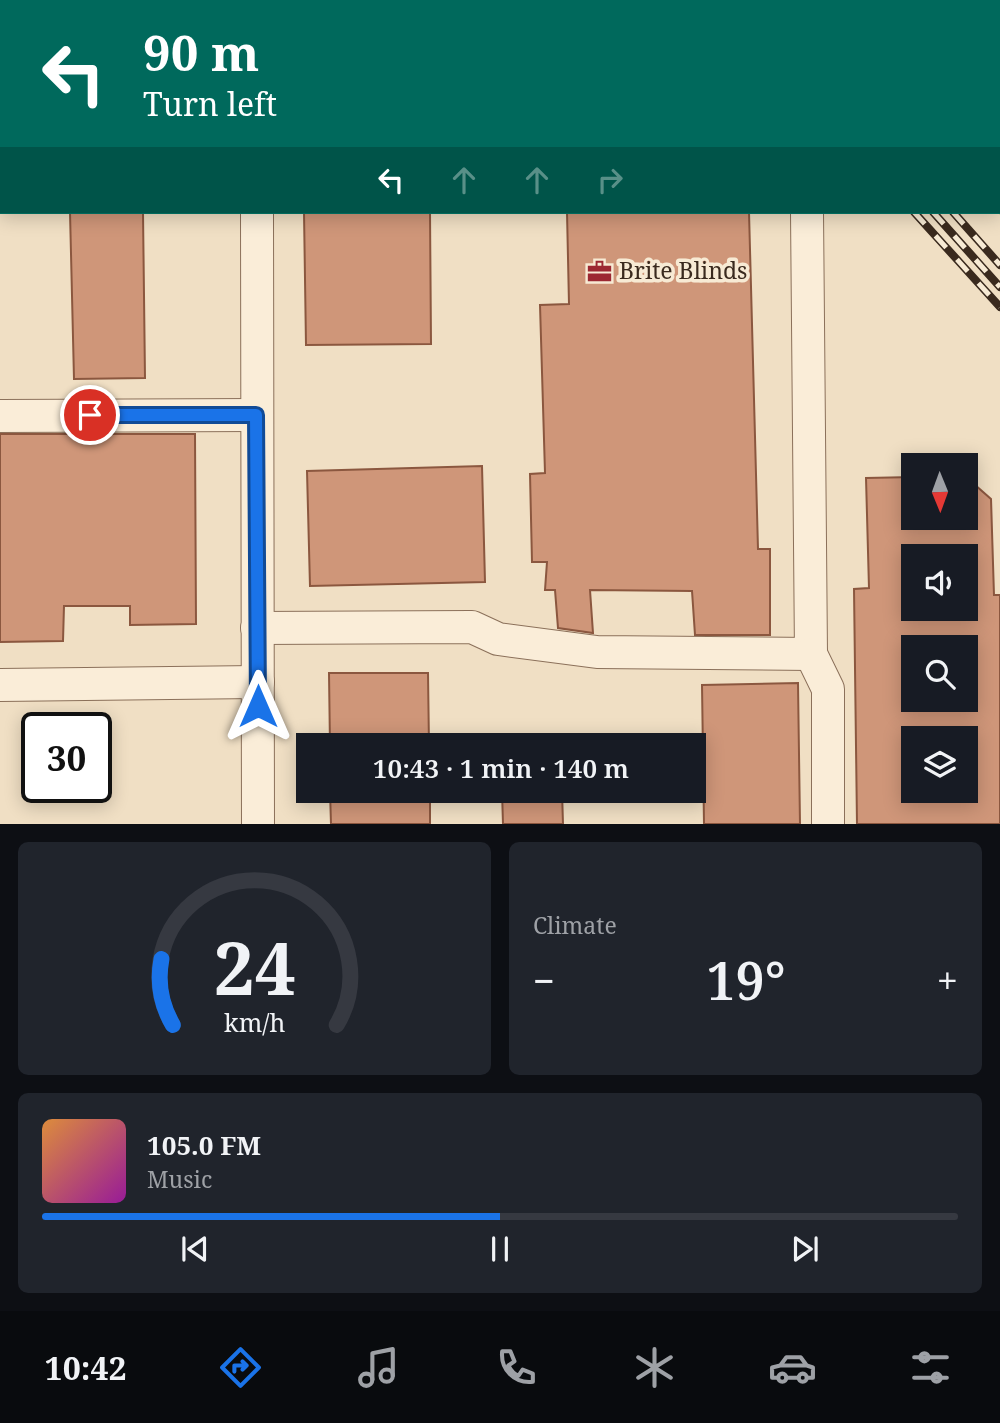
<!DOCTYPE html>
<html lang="en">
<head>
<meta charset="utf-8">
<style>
	:root { --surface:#171b24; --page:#20242c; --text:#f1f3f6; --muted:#9ea1a6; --line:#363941; --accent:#1a73e8 }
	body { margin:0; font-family:"Noto Serif",serif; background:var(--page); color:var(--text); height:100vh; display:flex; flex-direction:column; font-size:26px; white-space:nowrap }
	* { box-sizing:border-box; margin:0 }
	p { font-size:23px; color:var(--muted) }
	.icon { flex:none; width:38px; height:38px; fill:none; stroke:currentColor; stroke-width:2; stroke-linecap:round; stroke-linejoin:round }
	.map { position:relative; height:824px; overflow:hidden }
	.details { display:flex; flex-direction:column; gap:18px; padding:18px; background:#0d0f14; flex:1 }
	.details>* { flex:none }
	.guide { position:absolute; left:0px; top:0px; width:1001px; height:214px; box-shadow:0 4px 18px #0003; background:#00695c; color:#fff; overflow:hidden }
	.needle { width:46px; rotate:179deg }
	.buttons { position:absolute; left:901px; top:453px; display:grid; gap:14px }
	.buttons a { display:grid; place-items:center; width:77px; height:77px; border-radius:0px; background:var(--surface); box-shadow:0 4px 18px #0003; font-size:35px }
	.speed { position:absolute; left:21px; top:712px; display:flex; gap:14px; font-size:35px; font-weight:700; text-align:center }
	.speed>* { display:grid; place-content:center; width:91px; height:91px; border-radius:50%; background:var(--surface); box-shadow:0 4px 18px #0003; line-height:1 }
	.speed .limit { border:4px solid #111; border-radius:10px; background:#fff; color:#111 }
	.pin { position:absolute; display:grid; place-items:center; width:60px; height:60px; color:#fff; margin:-30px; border:4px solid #fff; border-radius:50%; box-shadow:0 2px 7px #0007 }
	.me { position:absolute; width:77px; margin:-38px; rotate:0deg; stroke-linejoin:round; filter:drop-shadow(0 0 5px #0008) }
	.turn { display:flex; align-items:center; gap:24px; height:147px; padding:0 28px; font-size:32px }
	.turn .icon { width:91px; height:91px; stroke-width:2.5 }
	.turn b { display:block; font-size:49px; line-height:60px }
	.lanes { display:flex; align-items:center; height:66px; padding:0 28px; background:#0003; justify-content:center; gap:35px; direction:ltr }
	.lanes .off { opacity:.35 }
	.big { font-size:52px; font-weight:600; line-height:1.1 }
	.details .tile { flex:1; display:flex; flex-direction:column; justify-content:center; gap:10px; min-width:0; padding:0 24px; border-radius:10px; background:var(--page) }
	.details .dial { align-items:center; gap:0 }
	.dial svg { height:182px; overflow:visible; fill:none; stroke:var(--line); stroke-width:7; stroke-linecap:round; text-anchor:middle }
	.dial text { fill:var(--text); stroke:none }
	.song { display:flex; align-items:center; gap:21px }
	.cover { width:84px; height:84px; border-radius:10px; background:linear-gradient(135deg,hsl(30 70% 55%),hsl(300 70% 35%)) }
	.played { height:7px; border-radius:4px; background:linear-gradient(90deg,var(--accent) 50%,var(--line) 50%) }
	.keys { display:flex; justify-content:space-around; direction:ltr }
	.heat { display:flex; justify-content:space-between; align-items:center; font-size:38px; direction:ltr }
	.details .tiles { flex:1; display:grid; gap:18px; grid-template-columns:1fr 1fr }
	.tile:last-child { grid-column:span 2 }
	.trip { position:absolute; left:296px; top:733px; width:410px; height:70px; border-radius:0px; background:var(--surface); box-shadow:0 4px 18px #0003; font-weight:600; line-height:70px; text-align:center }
	.tabs { display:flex; height:112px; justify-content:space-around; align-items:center; background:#090b0e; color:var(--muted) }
	.tabs .icon { width:49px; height:49px }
	.tabs .selected { color:var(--accent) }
	.tabs b { font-size:32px; color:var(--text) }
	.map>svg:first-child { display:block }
</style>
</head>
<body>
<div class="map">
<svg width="1000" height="825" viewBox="0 0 1000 825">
	<rect width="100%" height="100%" fill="#f0dfc4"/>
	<!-- green -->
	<polygon fill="#ccce98" points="771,0 1000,0 1000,215 997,212 999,212 999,2"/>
	<!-- building -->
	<g fill="#cf9679" stroke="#8b573f" stroke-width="2" fill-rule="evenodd">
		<polygon points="70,212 143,212 145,378 74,379"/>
		<polygon points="304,212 430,212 431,344 306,345"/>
		<polygon points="567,212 749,212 758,549 770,549 770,635 695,635 692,591 590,590 593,633 558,628 555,590 545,590 547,562 532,562 530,474 545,473 540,305 569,304"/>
		<polygon points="0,434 195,434 196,624 130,625 130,606 64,606 63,641 0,642"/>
		<polygon points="482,466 485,582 310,586 307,471"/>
		<path d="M914,477V518H966V477L991,499L994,595H1000V824H857L854,589L869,588L866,478ZM914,556H966V609H914ZM914,648H966V700H914ZM914,738H966V791H914Z"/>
		<polygon points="329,673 428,673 429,746 330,746"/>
		<polygon points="798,683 800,824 704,824 702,685"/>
		<polygon points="330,791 430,791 430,824 331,824"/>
		<polygon points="502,791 562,791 563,824 503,824"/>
	</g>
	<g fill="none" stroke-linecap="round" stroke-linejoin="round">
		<defs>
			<g id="minor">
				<polyline points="253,0 253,2"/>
				<polyline points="572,0 574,2"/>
				<polyline points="0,181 2,181"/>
				<polyline points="257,212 258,825"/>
				<polyline points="0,416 256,415"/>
				<polyline points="257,628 472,627 498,639 597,652 811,654 807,212"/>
				<polyline points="811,654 828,689 828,825"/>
				<polyline points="0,685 258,682"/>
			</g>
		</defs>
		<!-- minor casing -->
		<use href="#minor" stroke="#8b705a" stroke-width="34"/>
		<!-- path -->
		<g stroke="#8b705a" stroke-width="3.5" stroke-dasharray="5 3.5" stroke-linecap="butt">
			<polyline points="812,0 815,2"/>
			<polyline points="999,176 1000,176"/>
		</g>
		<!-- minor -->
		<use href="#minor" stroke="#faedd8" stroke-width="32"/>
		<defs>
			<g id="rail">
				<polyline points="671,0 673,2"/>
				<polyline points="698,0 700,2"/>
				<polyline points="723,0 725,2"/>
				<polyline points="914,212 1000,307"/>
				<polyline points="933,212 1000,287"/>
				<polyline points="953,212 1000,265"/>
			</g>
		</defs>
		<!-- rail casing -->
		<use href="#rail" stroke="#3a2a1e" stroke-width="8"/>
		<!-- rail -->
		<use href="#rail" stroke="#f7ead4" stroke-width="5" stroke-dasharray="16" stroke-linecap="butt"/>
	</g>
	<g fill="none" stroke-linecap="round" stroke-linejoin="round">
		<defs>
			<polyline id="route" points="90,415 256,415 258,706"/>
		</defs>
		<!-- route casing -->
		<use href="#route" stroke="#114b97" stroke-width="18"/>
		<!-- route -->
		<use href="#route" stroke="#1a73e8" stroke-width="12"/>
	</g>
	<!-- icons -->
	<defs>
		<symbol id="office-bare" viewBox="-9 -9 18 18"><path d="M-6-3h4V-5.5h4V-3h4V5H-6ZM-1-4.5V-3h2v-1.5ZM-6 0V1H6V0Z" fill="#9c2832" stroke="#f7ead4" stroke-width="2.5" paint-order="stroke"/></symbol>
	</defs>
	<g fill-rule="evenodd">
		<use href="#office-bare" x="582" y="254" width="35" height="35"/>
	</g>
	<g text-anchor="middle" stroke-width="7" stroke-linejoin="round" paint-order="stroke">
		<!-- poi labels -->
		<g font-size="23" fill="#3a2a1e" stroke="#f7ead4" text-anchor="start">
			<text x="619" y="279">Brite Blinds</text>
		</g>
	</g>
</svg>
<div class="buttons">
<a><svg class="needle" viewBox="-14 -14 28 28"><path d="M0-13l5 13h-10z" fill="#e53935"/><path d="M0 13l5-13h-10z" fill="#9ea1a6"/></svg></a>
<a><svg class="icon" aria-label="sound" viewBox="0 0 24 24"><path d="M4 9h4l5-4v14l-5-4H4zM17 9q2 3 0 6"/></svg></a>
<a><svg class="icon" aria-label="search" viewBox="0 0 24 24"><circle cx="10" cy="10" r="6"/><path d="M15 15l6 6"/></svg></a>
<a><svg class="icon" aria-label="layers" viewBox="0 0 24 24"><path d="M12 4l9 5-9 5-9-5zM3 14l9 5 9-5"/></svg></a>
</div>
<div class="speed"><div class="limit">30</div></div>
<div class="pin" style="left:90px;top:415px;background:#d93025"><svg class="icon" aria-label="arrive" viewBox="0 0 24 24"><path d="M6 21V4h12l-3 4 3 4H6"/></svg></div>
<svg class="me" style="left:258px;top:706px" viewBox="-20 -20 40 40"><path d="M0-17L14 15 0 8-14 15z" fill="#1a73e8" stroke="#fff" stroke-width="4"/></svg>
<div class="trip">10:43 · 1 min · 140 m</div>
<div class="guide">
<div class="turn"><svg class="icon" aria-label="left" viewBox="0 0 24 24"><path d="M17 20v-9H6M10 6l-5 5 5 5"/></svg><div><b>90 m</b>Turn left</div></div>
<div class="lanes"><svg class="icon" aria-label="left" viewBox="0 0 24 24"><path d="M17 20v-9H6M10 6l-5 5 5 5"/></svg><svg class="icon off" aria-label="ahead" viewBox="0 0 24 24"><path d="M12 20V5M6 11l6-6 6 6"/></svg><svg class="icon off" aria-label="ahead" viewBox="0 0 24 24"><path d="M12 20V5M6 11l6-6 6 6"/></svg><svg class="icon off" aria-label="right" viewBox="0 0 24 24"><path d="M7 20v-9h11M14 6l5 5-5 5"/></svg></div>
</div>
</div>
<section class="details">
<div class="tiles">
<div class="tile dial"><svg viewBox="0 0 100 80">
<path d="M14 69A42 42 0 1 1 86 69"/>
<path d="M14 69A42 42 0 0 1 9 40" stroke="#1a73e8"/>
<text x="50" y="56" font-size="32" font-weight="700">24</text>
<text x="50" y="72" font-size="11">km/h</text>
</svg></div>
<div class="tile"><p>Climate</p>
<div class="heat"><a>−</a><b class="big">19°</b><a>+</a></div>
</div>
<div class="tile">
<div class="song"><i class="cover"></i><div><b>105.0 FM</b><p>Music</p></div></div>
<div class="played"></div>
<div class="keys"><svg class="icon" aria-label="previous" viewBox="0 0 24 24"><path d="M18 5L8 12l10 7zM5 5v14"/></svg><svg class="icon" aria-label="pause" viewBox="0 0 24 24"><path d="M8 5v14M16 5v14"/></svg><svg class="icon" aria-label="next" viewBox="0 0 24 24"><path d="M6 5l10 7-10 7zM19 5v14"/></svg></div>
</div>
</div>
</section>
<nav class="tabs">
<b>10:42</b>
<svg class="icon selected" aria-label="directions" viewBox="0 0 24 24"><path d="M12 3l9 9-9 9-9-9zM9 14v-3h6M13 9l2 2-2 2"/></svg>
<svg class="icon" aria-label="music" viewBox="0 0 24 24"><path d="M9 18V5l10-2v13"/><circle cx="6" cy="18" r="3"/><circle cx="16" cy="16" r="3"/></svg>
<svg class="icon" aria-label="phone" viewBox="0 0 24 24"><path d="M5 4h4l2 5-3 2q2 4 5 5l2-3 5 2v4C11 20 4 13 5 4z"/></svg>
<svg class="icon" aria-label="climate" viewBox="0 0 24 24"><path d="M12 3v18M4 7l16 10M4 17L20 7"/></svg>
<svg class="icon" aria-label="car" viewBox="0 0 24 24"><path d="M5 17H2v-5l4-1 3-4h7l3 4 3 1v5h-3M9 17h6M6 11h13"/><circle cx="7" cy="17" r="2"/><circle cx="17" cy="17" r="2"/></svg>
<svg class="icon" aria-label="filters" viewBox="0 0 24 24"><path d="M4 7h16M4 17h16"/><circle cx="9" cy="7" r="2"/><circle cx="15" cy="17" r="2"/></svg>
</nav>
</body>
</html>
